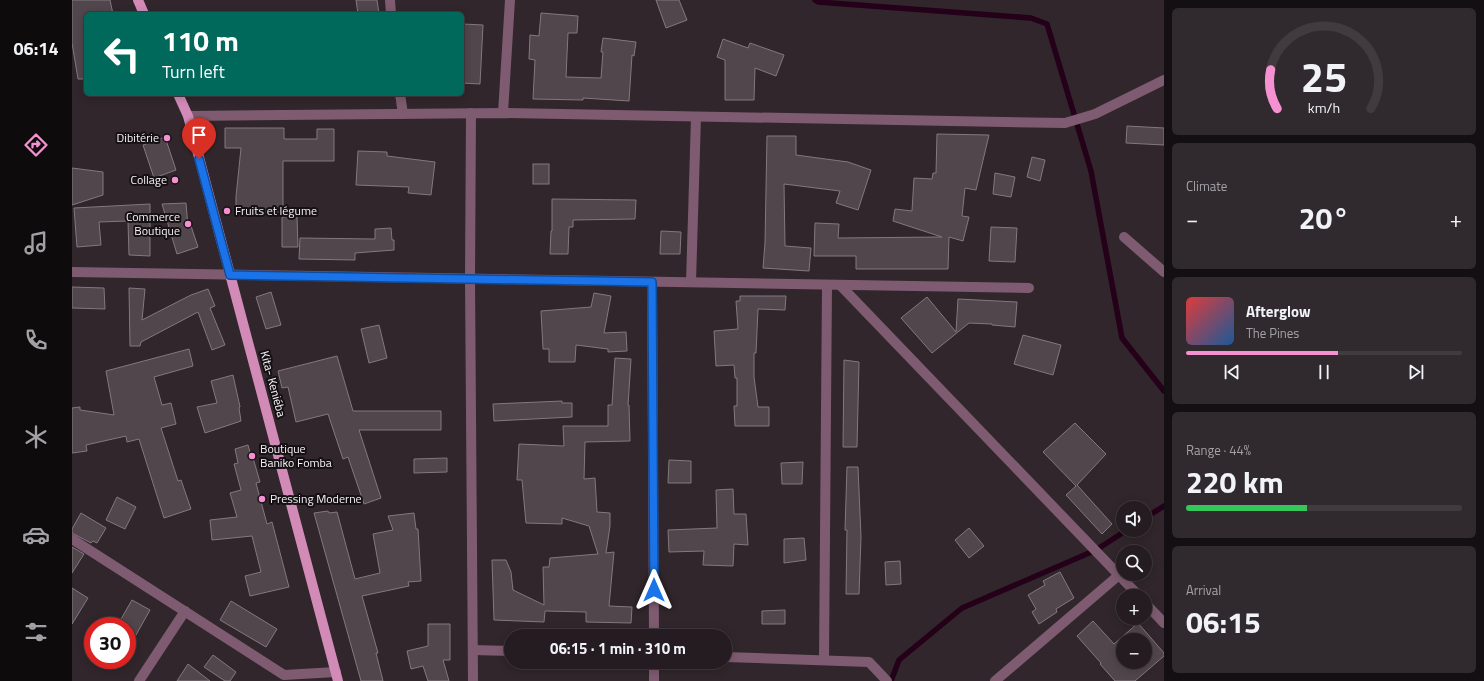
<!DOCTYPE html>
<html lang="en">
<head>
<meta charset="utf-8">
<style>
	:root { --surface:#241c20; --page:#30292d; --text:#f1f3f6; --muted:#a3a1a5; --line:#413a3e; --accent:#f590d1 }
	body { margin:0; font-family:"Titillium Web",sans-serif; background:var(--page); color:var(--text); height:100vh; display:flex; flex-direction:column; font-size:15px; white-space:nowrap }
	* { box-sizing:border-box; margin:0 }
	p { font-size:13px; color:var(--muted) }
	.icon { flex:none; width:22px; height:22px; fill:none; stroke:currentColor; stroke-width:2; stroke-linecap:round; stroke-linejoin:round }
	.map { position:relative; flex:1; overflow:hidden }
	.side { display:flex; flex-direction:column; gap:8px; padding:8px; background:#140f12; width:320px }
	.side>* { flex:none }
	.guide { position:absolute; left:12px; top:12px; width:380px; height:84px; border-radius:6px; box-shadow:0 2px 10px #0003,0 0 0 1px var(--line); background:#00695c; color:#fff; overflow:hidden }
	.controls { position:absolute; left:1044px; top:501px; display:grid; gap:8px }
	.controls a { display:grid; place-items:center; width:36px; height:36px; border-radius:50%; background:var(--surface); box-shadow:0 2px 10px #0003,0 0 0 1px var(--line); font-size:20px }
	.speed { position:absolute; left:12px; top:617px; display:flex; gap:8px; font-size:20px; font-weight:700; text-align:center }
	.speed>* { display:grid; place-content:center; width:52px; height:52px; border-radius:50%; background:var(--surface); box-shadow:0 2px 10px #0003,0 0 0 1px var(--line); line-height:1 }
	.speed .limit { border:6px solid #d22; background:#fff; color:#111 }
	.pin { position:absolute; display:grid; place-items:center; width:34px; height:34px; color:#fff; margin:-41px -17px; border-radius:50% 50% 50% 0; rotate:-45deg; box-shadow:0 0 4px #0007 }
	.pin .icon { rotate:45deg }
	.me { position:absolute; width:44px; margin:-22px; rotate:0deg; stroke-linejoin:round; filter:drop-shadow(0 0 3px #0008) }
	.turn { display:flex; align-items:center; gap:14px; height:84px; padding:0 12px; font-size:18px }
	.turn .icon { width:52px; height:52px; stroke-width:2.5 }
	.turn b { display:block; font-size:28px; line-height:34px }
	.big { font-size:30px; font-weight:700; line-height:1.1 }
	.side .tile { flex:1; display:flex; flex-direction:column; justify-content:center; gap:6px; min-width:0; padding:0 14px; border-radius:6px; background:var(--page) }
	.side .dial { align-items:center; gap:0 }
	.dial svg { height:104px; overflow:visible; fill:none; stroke:var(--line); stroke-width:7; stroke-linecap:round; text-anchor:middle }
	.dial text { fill:var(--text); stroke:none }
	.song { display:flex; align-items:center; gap:12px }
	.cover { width:48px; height:48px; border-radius:6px; background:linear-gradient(135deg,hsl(0 70% 55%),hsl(210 70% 35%)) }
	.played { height:4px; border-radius:2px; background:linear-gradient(90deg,var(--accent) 55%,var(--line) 55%) }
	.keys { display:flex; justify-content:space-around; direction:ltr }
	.heat { display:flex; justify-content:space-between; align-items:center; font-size:22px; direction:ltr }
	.charge { height:6px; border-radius:3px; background:linear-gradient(90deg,#34c759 44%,var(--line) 0) }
	.trip { position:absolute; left:432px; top:629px; width:228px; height:40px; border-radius:20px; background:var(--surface); box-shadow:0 2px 10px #0003,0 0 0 1px var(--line); font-weight:700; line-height:40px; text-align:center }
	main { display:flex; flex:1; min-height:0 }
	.tab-bar { display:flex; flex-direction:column; width:72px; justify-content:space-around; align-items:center; background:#0e0b0d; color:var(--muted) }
	.tab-bar .icon { width:28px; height:28px }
	.tab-bar .on { color:var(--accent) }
	.tab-bar b { font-size:18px; color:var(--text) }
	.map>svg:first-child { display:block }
</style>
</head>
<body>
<main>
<nav class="tab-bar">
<b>06:14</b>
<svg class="icon on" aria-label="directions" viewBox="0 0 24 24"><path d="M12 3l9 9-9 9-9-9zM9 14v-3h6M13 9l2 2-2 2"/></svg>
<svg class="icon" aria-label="music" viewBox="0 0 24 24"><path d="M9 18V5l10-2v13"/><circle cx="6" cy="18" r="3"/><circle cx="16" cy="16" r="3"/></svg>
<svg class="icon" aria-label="phone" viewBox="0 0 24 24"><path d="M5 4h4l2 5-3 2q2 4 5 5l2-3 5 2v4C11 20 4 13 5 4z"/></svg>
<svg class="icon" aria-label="climate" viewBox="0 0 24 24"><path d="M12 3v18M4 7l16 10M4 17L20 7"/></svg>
<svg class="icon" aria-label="car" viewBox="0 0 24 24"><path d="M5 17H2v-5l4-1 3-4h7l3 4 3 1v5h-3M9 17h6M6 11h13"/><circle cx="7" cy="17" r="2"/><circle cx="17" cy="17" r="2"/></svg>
<svg class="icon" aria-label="filters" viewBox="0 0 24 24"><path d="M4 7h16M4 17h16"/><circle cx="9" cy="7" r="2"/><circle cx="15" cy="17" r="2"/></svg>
</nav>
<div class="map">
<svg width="1092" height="681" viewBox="0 0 1092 681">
	<rect width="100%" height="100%" fill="#30262b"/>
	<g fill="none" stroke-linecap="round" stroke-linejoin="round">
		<!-- stream -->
		<g stroke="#240019" stroke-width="5.5">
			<polyline points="743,0 746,2 959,18 975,24 1019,171 1050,338 1092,391"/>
			<polyline points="1073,518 1092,506"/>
			<polyline points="819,681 827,660 890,608 1024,550 1055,530"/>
		</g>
	</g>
	<!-- building -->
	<g fill="#51464c" stroke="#84787f" fill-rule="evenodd">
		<polygon points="0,0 38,0 41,14 14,14 14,79 6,79 0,43"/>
		<polygon points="284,0 305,0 307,14 286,14"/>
		<polygon points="584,0 607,0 615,20 594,28"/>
		<polygon points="469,13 506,16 505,33 496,33 494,77 529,78 531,52 529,52 531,38 564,42 562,56 560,55 557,101 511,98 511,100 461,99 463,60 457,59 458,35 467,36"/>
		<polygon points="391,24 411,25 408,84 390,83"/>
		<polygon points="651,39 676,48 678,43 712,55 704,76 683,68 682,100 653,100 653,60 645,57"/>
		<polygon points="1055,126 1092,128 1092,145 1054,143"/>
		<polygon points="153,128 212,128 212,139 245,139 245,129 262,129 262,161 211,161 211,212 164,213 164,197 169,148 153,148"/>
		<polygon points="865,134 917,135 904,190 893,188 890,216 897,217 891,241 877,237 876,269 784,269 784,256 742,256 743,223 767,224 766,238 870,237 821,221 823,209 840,211 842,178 860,179 861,173 864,173"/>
		<polygon points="695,136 724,136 724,155 776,162 799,170 786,210 764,203 768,191 712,184 713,246 739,248 737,271 691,268 693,243"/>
		<polygon points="93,137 104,170 82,178 71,145"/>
		<polygon points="286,151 315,152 315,156 363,162 359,195 336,193 337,187 284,185"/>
		<polygon points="960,157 973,160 968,181 955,177"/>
		<rect x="461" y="164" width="16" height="20"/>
		<polygon points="0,168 31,172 31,195 0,205"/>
		<polygon points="923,173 943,177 939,197 921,194"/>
		<polygon points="480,199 564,200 563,219 501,220 501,227 497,227 496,254 478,254 479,231 480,231"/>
		<polygon points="114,203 116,227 119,226 126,247 105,254 90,204"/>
		<polygon points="78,204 78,256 57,255 56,221 27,222 29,245 5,247 2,208"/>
		<polygon points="225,216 226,247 210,247 210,217"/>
		<polygon points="919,227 945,228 943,262 917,261"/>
		<polygon points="319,228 320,240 322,240 322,250 283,253 283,260 227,259 228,238 303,239 303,229"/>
		<polygon points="589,231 609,232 608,254 588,254"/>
		<polygon points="0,287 32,288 33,309 0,308"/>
		<polygon points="57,288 73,289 70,320 119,295 136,289 143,306 138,308 153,345 140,350 126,312 69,342 68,346 58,346"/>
		<polygon points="199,292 209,325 194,329 184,297"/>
		<polygon points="522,293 539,296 532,333 554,332 555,351 536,352 536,349 504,345 503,362 477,362 477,349 471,349 469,311 519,307"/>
		<polygon points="668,296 714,296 713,310 686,309 684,353 682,353 682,377 686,407 697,407 697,426 663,426 662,406 665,406 665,378 663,378 662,365 644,366 642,331 666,329 664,301 668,301"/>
		<polygon points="855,297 884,332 886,299 945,302 943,327 920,325 920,324 897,323 860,353 829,318"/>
		<polygon points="307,325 315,358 297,363 289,329"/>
		<polygon points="951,335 989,345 981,375 942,364"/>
		<polygon points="117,349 121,366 82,377 90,405 99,403 104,424 89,428 106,481 109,480 119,509 92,518 67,439 55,442 54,436 14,445 15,451 0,453 0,408 8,407 8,410 42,415 34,371"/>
		<polygon points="265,356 281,411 369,411 369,430 287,430 309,498 292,504 276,457 271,459 256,414 224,422 216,387 210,388 206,371"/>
		<polygon points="543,358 559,359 556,405 557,405 558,441 513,442 512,479 523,478 525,512 538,513 538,526 534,553 542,552 537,606 560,607 559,623 514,622 514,612 473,611 472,622 422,620 420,560 434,560 439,572 441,590 472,605 471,567 477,567 478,558 526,554 517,526 490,518 490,524 454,523 450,480 445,480 447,444 492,446 491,426 536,426 536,405 540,405"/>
		<polygon points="772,360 787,362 785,447 771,447"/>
		<polygon points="161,375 168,407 167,408 169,421 133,433 125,407 145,403 139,381"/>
		<polygon points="490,401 490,403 500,403 500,417 422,421 421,404"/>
		<polygon points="1003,423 1034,454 1005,485 1040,524 1030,534 994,495 1004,486 971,452"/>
		<polygon points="176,445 180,459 181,458 188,482 184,483 195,524 200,522 217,587 178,596 173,576 189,572 180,536 140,540 138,520 165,517 158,493 169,490 162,464 166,463 163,449"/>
		<polygon points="375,458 375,472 342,473 342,459"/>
		<polygon points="597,460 619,461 619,483 596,483"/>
		<polygon points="731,462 730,484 710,484 709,463"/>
		<polygon points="775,467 786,467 789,537 787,594 774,594 775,530 773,530"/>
		<polygon points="661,489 662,514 674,514 676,545 662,544 661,566 631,565 632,551 597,552 596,530 645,528 644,490"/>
		<polygon points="45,497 64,507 53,529 34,520"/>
		<polygon points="256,511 257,513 265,512 283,579 308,573 301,534 321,530 316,516 342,513 344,529 346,529 349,581 336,582 337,586 290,596 306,653 304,653 311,681 289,681 242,513"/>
		<polygon points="9,513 34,528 25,543 21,541 19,543 0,533 0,529"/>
		<polygon points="897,528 912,546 897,558 883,540"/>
		<polygon points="732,538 734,560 712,563 712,539"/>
		<polygon points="0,547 12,554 0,573"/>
		<polygon points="828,561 829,584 814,585 813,562"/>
		<polygon points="988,572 1002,598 984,609 985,612 967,624 960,612 964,609 956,595 973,585 971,581"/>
		<polygon points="0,588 16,598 0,624"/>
		<polygon points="60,600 78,610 55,651 55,626 45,626"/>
		<polygon points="159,601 205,629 194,647 148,620"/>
		<polygon points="713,610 713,624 690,624 690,611"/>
		<path d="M1021,621L1042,644L1066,623L1092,653V656L1063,681H1043L1028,664L1029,663L1005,636ZM1051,640H1073V662H1051Z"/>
		<polygon points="356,624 378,624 378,660 371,660 377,681 356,681 351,666 339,669 335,651 356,646"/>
		<polygon points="141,655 164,672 158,681 153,681 132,667"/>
		<polygon points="116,664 138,681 105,681"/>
	</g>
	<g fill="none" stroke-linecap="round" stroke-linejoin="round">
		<!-- minor -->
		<g stroke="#7e5b70" stroke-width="10">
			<polyline points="318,0 319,14"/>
			<polyline points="328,94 331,114"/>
			<polyline points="399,113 398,279 401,681"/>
			<polyline points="431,113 438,0"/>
			<polyline points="116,116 431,113 993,123 1023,114 1092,80"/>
			<polyline points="1052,237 1092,272"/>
			<polyline points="0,272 957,288"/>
			<polyline points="580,282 582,636"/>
			<polyline points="619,282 624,117"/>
			<polyline points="768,285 1067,596"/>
			<polyline points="0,539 212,675 264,672"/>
			<polyline points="1073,603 1092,623"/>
			<polyline points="401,650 439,651"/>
			<polyline points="653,657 797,662 815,681"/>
			<polyline points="752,660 755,285"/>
			<polyline points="582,662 582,681"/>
			<polyline points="67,681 113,611"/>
			<polyline points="923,681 1047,575"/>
		</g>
		<!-- major -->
		<g stroke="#d28ab7" stroke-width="10">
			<polyline points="66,0 72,14"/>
			<polyline points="106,94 116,116 266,681"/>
		</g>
	</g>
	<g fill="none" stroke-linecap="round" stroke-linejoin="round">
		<defs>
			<polyline id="route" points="127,159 158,275 580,282 582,590"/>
		</defs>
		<!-- route casing -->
		<use href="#route" stroke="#114b97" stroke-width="10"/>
		<!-- route -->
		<use href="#route" stroke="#1a73e8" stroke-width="7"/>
	</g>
	<!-- markers -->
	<g fill="#f590d1" stroke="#151013" stroke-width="1.5">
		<circle cx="95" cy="138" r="4"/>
		<circle cx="103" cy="180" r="4"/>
		<circle cx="155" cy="211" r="4"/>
		<circle cx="116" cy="224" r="4"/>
		<circle cx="180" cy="456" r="4"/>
		<circle cx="190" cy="499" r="4"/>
	</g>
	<g text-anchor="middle" stroke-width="4" stroke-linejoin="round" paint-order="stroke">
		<!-- poi labels -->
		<g font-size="12" fill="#f7f1f4" stroke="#151013" text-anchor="end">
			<text x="87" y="142">Dibitérie</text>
			<text x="95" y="184">Collage</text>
			<text x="163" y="215" text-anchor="start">Fruits et légume</text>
			<text x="108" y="221">Commerce<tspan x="108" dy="14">Boutique</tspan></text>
			<text x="188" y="453" text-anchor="start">Boutique<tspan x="188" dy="14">Baniko Fomba</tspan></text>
			<text x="198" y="503" text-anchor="start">Pressing Moderne</text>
		</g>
		<!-- street labels -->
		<g font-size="12" fill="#f7f1f4" stroke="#151013">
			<text transform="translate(201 384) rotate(75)" y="4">Kita- Keniéba</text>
		</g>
	</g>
</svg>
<div class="controls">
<a><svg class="icon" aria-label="sound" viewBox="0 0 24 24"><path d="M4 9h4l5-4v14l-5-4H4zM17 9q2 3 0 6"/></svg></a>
<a><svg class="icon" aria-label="search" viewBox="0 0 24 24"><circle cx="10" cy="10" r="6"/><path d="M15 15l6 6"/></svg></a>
<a>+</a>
<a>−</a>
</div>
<div class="speed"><div class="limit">30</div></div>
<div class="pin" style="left:127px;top:159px;background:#d93025"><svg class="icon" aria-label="arrive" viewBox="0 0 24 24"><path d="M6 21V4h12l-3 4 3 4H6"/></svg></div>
<svg class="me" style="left:582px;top:590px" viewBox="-20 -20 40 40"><path d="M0-17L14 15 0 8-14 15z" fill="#1a73e8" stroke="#fff" stroke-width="4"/></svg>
<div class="trip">06:15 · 1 min · 310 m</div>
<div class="guide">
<div class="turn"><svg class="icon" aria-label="left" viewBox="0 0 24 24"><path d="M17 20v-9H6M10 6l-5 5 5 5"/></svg><div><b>110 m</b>Turn left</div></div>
</div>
</div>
<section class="side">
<div class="tile dial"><svg viewBox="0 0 100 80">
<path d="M14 69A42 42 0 1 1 86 69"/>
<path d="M14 69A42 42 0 0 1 9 39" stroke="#f590d1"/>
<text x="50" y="56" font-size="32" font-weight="700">25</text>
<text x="50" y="72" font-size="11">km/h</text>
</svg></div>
<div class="tile"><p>Climate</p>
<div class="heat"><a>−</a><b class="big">20°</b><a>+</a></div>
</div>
<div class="tile">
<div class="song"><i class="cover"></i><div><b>Afterglow</b><p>The Pines</p></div></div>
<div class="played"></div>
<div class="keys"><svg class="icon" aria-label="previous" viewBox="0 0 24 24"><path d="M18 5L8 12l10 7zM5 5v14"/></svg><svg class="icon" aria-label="pause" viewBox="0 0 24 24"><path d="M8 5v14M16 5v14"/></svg><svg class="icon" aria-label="next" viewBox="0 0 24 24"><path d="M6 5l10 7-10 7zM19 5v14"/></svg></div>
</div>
<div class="tile"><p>Range · 44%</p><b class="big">220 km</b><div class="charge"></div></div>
<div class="tile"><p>Arrival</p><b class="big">06:15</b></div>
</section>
</main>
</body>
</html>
